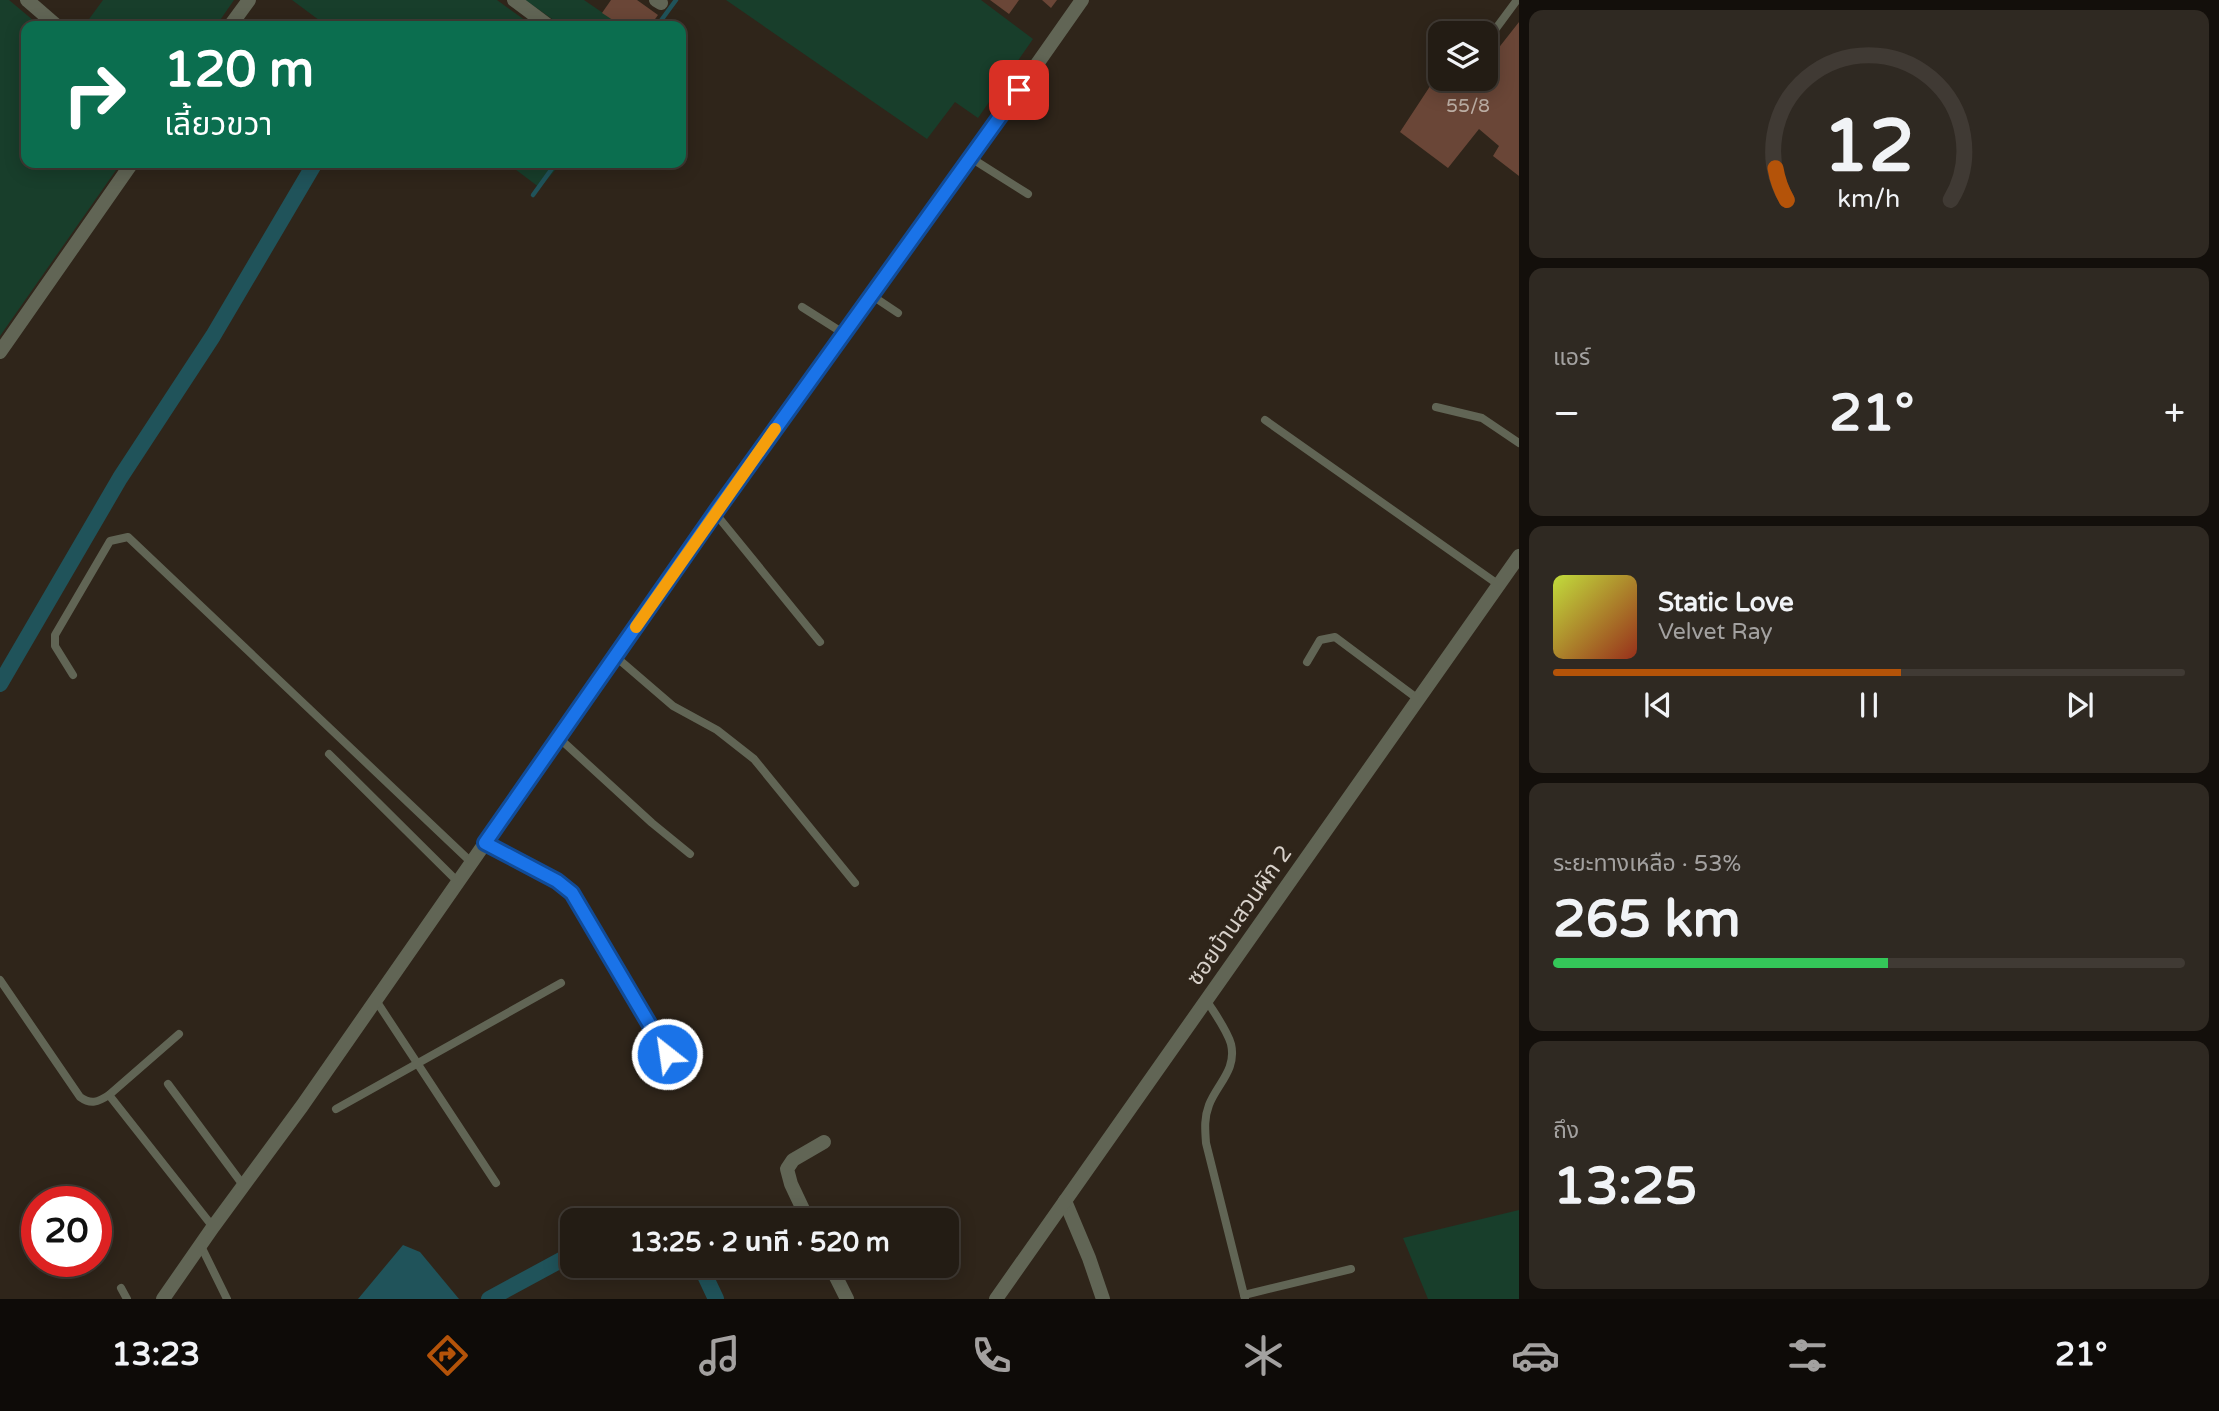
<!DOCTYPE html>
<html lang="th">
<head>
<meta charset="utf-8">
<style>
	:root { --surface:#231c14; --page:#2f2922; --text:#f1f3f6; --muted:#a3a1a0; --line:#403a34; --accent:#b45309 }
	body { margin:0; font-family:"Varela Round","Noto Sans Thai",sans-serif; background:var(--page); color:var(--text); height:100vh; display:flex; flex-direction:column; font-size:26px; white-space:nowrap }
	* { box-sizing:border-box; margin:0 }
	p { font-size:23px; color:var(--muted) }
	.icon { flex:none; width:38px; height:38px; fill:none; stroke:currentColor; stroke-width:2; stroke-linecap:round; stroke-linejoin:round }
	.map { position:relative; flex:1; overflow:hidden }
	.sheet { display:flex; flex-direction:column; gap:10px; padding:10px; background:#130f0b; width:700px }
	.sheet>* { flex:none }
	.hud { position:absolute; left:21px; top:21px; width:665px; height:147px; border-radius:14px; box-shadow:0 4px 18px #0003,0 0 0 2px var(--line); background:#0b6e4f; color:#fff; overflow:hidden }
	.controls { position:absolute; left:1428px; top:21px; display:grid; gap:14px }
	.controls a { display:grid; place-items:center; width:70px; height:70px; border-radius:14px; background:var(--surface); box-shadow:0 4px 18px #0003,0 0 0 2px var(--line); font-size:35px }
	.speed { position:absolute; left:21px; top:1186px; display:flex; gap:14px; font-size:35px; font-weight:700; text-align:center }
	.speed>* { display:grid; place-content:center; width:91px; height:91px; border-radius:50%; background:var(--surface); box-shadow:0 4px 18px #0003,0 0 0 2px var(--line); line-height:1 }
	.speed .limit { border:10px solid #d22; background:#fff; color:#111 }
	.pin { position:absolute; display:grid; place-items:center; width:60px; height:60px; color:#fff; margin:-30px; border-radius:14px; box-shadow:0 4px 10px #0006 }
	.me { position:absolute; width:77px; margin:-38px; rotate:330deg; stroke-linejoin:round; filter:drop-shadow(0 0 5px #0008) }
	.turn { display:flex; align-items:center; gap:24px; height:147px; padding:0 28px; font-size:32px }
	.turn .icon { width:91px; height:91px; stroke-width:2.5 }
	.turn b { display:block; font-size:49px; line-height:60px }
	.big { font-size:52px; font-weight:700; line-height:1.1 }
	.sheet .card { flex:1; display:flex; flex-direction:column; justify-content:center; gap:10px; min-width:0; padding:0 24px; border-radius:14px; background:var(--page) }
	.sheet .dial { align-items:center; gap:0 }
	.dial svg { height:182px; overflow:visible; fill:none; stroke:var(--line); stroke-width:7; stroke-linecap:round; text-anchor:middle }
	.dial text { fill:var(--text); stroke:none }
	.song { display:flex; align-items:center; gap:21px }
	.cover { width:84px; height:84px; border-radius:10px; background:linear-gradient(135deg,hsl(70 70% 55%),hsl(10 70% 35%)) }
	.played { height:7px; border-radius:4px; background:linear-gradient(90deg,var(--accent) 55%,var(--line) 55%) }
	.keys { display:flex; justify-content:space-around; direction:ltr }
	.heat { display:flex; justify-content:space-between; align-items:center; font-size:38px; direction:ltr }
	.charge { height:10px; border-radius:5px; background:linear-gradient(90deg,#34c759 53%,var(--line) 0) }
	.trip { position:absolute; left:560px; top:1208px; width:399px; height:70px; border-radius:14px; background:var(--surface); box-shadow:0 4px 18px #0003,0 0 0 2px var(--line); font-weight:700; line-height:70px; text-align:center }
	.tabs { display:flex; height:112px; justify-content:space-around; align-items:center; background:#0e0b08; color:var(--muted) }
	.tabs .icon { width:49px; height:49px }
	.tabs .selected { color:var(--accent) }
	.tabs b { font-size:32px; color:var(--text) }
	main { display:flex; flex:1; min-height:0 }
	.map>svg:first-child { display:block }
</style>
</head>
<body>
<main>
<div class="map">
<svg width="1519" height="1299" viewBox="0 0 1519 1299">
	<rect width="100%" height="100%" fill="#2f251a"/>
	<!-- green -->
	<g fill="#183e2b">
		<polygon points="0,0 9,0 40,26 26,26 26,163 121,163 0,336"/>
		<polygon points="103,0 234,0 216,26 84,26"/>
		<polygon points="292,0 497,0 533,26 327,26"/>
		<polygon points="525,0 584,0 622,26 562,26"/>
		<polygon points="726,0 981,0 1033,39 978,118 955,102 927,139"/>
		<polygon points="507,163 561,163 540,188"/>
		<polygon points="1519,1210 1519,1299 1428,1299 1403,1238"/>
	</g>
	<!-- water -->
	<polygon fill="#20535a" points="403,1245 420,1252 459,1299 358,1299"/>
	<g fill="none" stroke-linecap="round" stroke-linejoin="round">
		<!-- stream -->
		<g stroke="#20535a" stroke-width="4.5">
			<polyline points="657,26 676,0"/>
			<polyline points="533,195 556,163"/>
		</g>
		<!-- canal -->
		<g stroke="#20535a" stroke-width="16">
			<polyline points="0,684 120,478 213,336 315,163"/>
			<polyline points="636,1220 645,1215 669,1220"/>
			<polyline points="700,1265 716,1299"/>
			<polyline points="489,1299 572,1254"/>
		</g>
	</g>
	<!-- building -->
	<g fill="#6a4637">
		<polygon points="611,0 637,0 658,15 650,26 622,26 602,13"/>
		<polygon points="990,0 1019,0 1009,14"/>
		<polygon points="1042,0 1057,0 1051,8"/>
		<polygon points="1519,22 1519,176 1493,156 1499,146 1479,129 1448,168 1400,132 1440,71 1440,79 1468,79 1472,82 1474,79 1486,79 1486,64"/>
	</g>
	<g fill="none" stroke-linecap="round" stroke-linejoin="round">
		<!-- service -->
		<g stroke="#616555" stroke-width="8">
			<polyline points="1486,42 1517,0"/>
			<polyline points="971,158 1028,194"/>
			<polyline points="871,295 898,313"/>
			<polyline points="802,307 843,333"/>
			<polyline points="1436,407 1482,418 1519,443"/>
			<polyline points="1265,420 1499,585"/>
			<polyline points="715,513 820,642"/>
			<polyline points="616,657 673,706 717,730 754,759 855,883"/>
			<polyline points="1307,662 1320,640 1335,637 1418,699"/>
			<polyline points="73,675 55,646 55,635 110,541 128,537 472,863"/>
			<polyline points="559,738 652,823 690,854"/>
			<polyline points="329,754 457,881"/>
			<polyline points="485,843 557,881 571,893 667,1054"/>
			<path d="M0,980L80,1097C91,1105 98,1102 109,1095"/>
			<polyline points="375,999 496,1183"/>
			<path d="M1207,1001C1215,1014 1227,1030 1231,1044C1237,1070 1217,1084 1209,1105C1204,1118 1205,1129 1206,1143L1245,1299"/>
			<polyline points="179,1034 109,1095 213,1227"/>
			<polyline points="168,1084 243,1185"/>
			<polyline points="336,1109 561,983"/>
			<polyline points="200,1244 227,1299"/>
			<polyline points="121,1288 127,1299"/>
			<polyline points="1244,1295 1351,1269"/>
		</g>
		<!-- minor -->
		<g stroke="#616555" stroke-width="14">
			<polyline points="27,0 57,26"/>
			<polyline points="514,0 549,26"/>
			<polyline points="656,0 661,3"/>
			<polyline points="230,26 249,0"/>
			<polyline points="0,352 132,163"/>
			<polyline points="1065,1201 1089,1258 1103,1299"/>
			<polyline points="808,1220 791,1184 787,1169 793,1160 824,1142"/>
			<polyline points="830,1265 847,1299"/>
			<polyline points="996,1299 1519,556"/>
		</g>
		<!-- tertiary -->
		<polyline stroke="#616555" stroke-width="14" points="163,1299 213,1227 302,1106 715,513 943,198 1082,0"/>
	</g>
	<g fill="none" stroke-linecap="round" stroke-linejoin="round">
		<defs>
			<polyline id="route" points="667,1054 572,893 557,881 485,843 715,513 1019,90"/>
		</defs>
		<!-- route casing -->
		<use href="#route" stroke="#114b97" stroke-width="18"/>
		<!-- route -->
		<use href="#route" stroke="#1a73e8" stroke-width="12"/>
		<!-- slow -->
		<polyline stroke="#f59e0b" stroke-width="12" points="636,627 775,429"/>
	</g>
	<g text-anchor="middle" stroke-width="7" stroke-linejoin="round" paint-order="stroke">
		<!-- number labels -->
		<g font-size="19" fill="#bcaea4">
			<text x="1468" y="112">55/8</text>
		</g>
		<!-- street labels -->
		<g font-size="23" fill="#d7d0c9" stroke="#2f251a">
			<text transform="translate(1239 915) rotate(-55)" y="8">ซอยบ้านสวนผัก 2</text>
		</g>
	</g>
</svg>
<div class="controls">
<a><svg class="icon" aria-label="layers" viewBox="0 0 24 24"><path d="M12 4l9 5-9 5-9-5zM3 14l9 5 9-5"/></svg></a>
</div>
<div class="speed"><div class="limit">20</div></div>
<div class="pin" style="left:1019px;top:90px;background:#d93025"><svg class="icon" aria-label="arrive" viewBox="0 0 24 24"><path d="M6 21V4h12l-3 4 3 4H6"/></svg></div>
<svg class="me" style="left:667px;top:1054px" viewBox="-20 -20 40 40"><circle r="17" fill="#1a73e8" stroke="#fff" stroke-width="3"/><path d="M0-11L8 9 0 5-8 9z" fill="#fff"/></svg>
<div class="trip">13:25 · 2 นาที · 520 m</div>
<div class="hud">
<div class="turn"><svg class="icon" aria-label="right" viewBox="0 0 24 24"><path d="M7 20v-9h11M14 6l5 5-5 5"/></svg><div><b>120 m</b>เลี้ยวขวา</div></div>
</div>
</div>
<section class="sheet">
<div class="card dial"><svg viewBox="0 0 100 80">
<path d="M14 69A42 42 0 1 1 86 69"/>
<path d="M14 69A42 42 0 0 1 9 55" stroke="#b45309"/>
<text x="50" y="56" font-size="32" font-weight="700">12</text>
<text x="50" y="72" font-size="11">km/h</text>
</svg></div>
<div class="card"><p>แอร์</p>
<div class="heat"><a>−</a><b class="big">21°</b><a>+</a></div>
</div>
<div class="card">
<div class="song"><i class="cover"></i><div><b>Static Love</b><p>Velvet Ray</p></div></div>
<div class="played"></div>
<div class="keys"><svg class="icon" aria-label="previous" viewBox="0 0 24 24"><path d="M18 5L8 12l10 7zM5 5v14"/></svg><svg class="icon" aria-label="pause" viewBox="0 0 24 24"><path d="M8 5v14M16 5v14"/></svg><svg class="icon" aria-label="next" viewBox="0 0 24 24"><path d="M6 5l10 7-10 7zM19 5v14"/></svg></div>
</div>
<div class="card"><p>ระยะทางเหลือ · 53%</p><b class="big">265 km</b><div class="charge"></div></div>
<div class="card"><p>ถึง</p><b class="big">13:25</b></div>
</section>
</main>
<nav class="tabs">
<b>13:23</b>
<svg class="icon selected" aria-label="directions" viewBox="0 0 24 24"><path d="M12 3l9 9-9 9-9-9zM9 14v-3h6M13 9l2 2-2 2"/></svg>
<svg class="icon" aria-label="music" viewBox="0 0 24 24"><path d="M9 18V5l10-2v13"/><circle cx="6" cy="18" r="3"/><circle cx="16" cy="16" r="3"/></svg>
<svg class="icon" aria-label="phone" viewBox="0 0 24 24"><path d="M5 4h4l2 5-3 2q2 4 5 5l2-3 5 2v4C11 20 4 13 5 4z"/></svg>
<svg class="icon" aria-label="climate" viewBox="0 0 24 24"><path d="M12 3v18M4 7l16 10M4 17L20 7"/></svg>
<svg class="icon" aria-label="car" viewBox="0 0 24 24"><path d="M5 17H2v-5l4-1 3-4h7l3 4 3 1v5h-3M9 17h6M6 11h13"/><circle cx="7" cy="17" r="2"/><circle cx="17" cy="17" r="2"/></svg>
<svg class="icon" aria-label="filters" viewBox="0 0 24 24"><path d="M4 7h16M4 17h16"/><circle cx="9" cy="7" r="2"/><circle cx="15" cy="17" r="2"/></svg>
<b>21°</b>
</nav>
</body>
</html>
